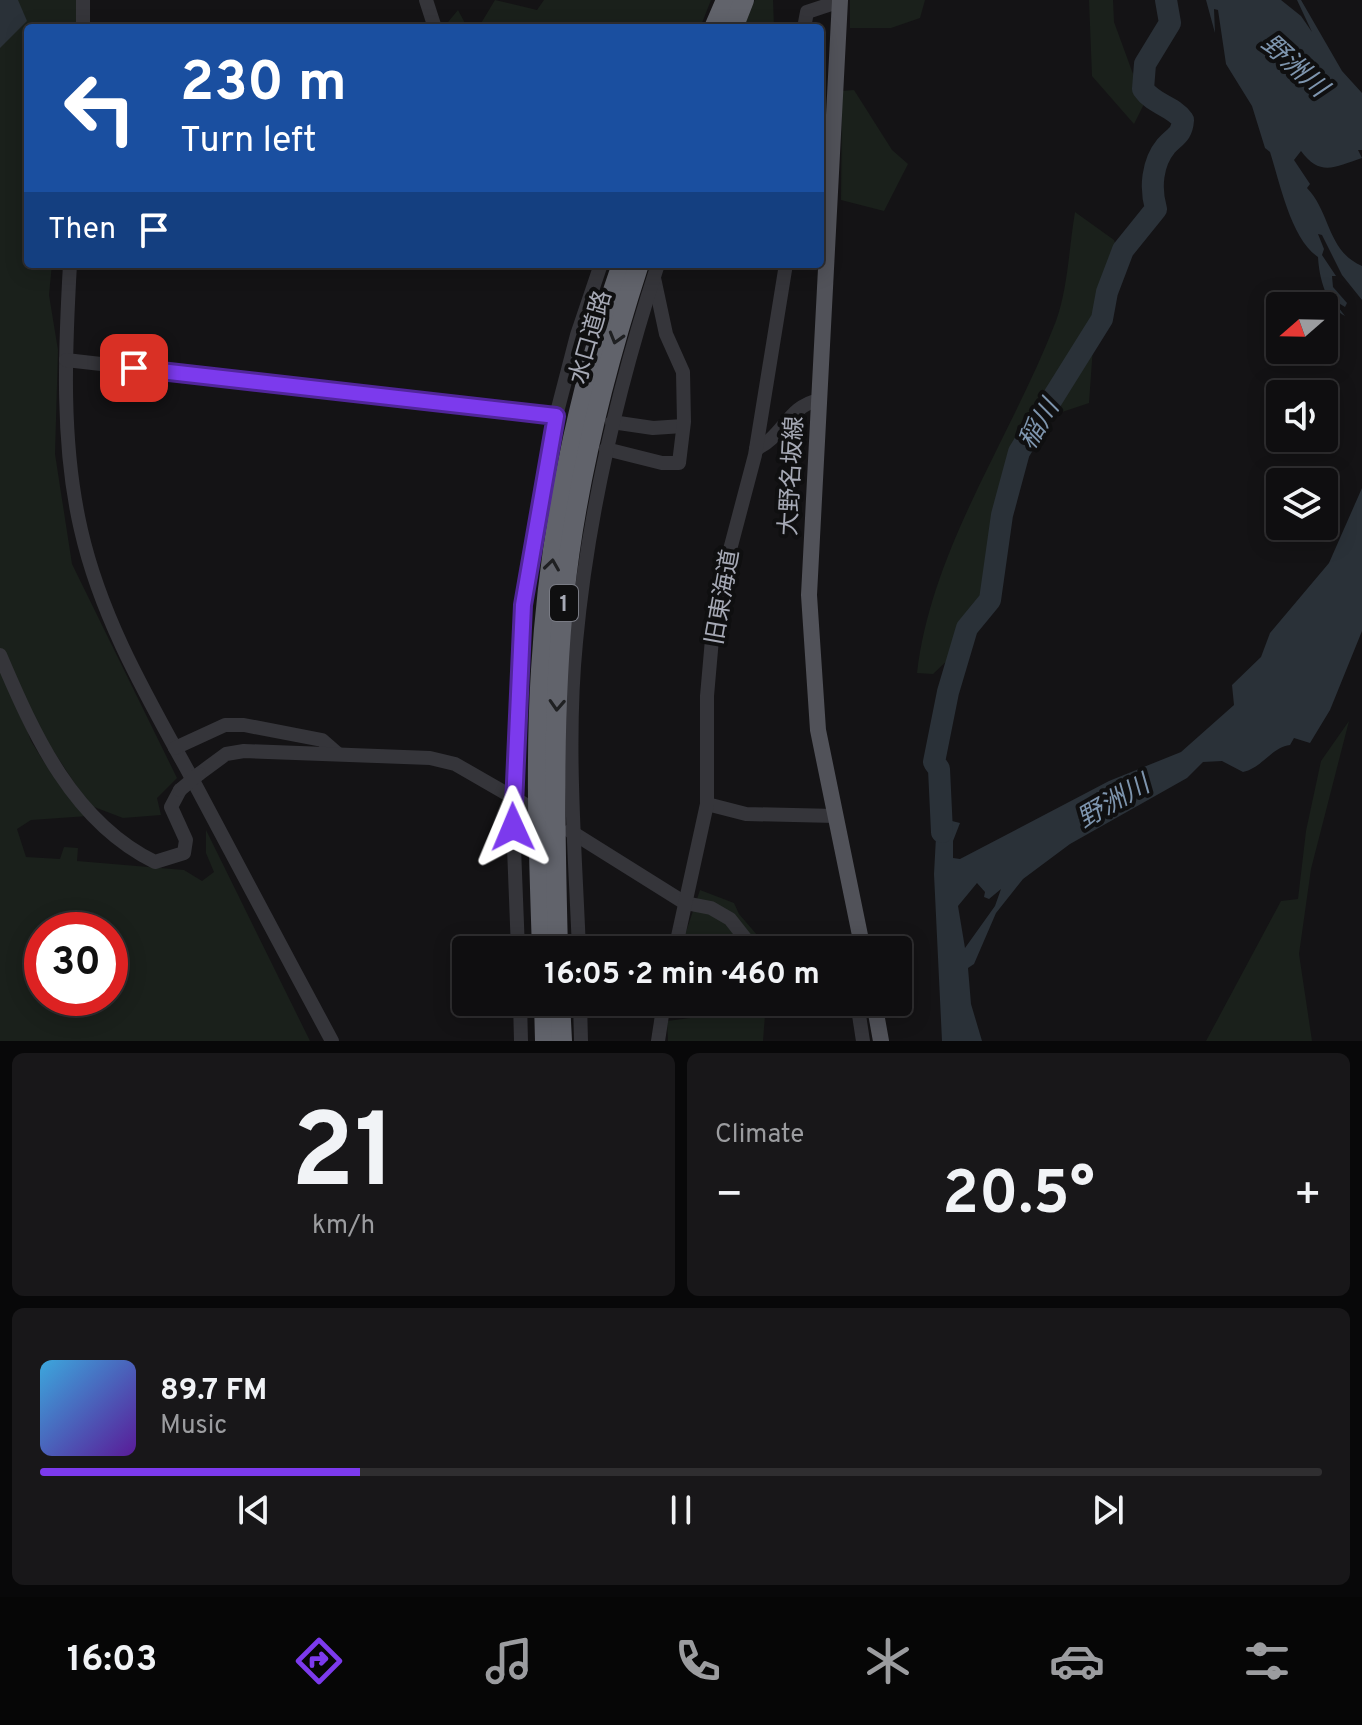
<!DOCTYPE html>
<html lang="en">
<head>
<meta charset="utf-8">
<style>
	:root { --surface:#0f0e10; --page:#181719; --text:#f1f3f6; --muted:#9b9c9f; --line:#2f2e30; --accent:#7c3aed }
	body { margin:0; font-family:Overpass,"Noto Sans JP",sans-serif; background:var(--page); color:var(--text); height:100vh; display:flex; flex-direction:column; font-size:30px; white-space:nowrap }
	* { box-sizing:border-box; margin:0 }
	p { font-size:26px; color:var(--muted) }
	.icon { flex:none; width:44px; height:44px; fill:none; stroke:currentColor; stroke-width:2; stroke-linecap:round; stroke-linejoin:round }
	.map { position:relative; height:1041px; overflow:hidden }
	.panel { display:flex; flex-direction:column; gap:12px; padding:12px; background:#080809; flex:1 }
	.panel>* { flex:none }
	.guide { position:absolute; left:24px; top:24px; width:800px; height:244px; border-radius:8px; box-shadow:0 4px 20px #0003,0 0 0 2px var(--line); background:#1a4fa0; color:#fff; overflow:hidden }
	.needle { width:52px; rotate:250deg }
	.buttons { position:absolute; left:1266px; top:292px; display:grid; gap:16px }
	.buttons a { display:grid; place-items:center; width:72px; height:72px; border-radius:8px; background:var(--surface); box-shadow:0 4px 20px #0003,0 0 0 2px var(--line); font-size:40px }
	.speed { position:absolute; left:24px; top:912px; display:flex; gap:16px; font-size:40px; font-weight:700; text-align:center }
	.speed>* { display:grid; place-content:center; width:104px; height:104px; border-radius:50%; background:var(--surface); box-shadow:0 4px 20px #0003,0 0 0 2px var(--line); line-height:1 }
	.speed .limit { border:12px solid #d22; background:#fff; color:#111 }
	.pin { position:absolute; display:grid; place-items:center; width:68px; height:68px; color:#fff; margin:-34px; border-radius:16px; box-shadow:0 4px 12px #0006 }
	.me { position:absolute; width:88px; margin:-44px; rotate:359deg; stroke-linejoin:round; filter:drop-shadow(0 0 6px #0008) }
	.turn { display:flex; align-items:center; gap:28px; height:168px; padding:0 24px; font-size:36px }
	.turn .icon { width:104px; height:104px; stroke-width:2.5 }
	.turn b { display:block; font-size:56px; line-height:68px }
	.then { display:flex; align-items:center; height:76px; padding:0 24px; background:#0003; gap:16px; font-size:30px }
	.big { font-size:60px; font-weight:700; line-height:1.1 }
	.panel .card { flex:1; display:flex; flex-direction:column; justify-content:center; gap:12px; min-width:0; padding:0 28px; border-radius:12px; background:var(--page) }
	.panel .dial { align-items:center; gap:0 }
	.dial b { font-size:104px; line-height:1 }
	.song { display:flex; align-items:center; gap:24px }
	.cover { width:96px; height:96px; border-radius:12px; background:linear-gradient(135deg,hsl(200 70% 55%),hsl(270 70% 35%)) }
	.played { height:8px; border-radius:4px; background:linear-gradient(90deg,var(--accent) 25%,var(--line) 25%) }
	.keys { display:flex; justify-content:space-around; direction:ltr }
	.heat { display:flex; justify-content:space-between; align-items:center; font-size:44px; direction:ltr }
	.panel .tiles { flex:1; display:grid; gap:12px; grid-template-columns:1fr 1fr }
	.card:last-child { grid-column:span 2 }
	.trip { position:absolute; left:452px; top:936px; width:460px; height:80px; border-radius:8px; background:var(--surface); box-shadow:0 4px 20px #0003,0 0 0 2px var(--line); font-weight:700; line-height:80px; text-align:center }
	.tab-bar { display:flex; height:128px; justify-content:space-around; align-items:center; background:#060606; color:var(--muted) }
	.tab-bar .icon { width:56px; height:56px }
	.tab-bar .on { color:var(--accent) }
	.tab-bar b { font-size:36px; color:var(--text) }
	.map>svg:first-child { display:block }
</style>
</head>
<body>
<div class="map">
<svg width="1362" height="1041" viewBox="0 0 1362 1041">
	<rect width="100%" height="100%" fill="#141315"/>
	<!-- green -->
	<g fill="#1a201b" fill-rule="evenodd">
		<path d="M0,0H76V28H28V264H52L49,295L58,350L55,454L72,564L177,778L157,798L161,815L123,818L89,805L12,688L31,741L44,762L88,816L31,820L17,829L26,857L60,859L64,847L78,848L77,861L184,870L202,881L214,872L206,853V830L310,1041H0ZM42,930H110V998H42Z"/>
		<polygon points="495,0 537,10 544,0 711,0 700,28 443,28 458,10 466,25 480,25"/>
		<polygon points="755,0 773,0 774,28 743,28"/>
		<polygon points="850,0 925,0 920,18 891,28 850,28"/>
		<polygon points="1089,0 1113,0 1114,22 1144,104 1134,124 1092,76"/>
		<polygon points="854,90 892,150 908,164 884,211 841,200 842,91"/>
		<path d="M1075,212L1114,240L1125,271L1095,319L1089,403L1032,422L1007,480L986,594L952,656L933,674L917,673C932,547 1011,438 1056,321C1068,288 1069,247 1075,212Z"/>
		<polygon points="1349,721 1311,869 1299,954 1312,1041 1206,1041 1281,901 1298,899 1306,831 1321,761"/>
		<polygon points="700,890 734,903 739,914 770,950 697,950 685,935"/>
		<polygon points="726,1002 766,1002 763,1041 668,1041 667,1021 721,1014"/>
	</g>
	<!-- water -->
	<g fill="#2a3138" fill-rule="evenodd">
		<polygon points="0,0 18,0 27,21 0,48"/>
		<path d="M1206,0H1281L1301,16L1312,32L1297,0H1301L1342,71L1362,93V150H1358L1362,158C1335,167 1320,177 1301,151L1294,160L1310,184L1307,188C1331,213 1327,251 1362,266V300L1342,275L1322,235L1318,234L1324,249L1322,255L1336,276H1332L1333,287L1347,303L1345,307L1332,299L1345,316C1326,306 1319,277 1318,257C1291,239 1280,183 1270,152L1265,148L1252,106L1226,64L1218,10L1214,9L1215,33Z"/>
		<path d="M1362,488V631L1330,710L1310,743L1294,738L1290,745C1272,747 1262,768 1243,772L1222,761L1203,762L1187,778L1070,844L1023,879L996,913L974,964L968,968L971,1004L982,1041H942L934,874L938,799L948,820L960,823L953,841V858L960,859L1109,781L1181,752L1234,705L1232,685L1261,657L1270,633L1329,563ZM977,883L985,892L984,897L989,899L1001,889L995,906L965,948L958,906Z"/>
	</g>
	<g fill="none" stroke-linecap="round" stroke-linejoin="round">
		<!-- river -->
		<path stroke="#2a3138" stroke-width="22" d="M942,832L939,769L934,762L948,692L967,628L990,600L1002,515L1019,452L1102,319L1107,292L1123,250L1156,209C1150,188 1152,163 1166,146C1175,136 1182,135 1183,120C1172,105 1154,105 1143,89L1145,64L1170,23L1166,0"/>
		<!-- minor -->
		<g stroke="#35353a" stroke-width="14">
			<polyline points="83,0 83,28"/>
			<polyline points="426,0 435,28"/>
			<polyline points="804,28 807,12 840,1"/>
			<path d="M70,264C65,352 61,444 81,530C101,618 146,695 189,773C237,863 284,952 332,1041"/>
			<polyline points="66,360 556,416"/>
			<polyline points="612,422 653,428 683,426"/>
			<polyline points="606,449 662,463 679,463 684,422 683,372 666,334 654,278"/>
			<path d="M756,449C783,437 788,406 819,400"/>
			<path d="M0,655C34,735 73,822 155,862L184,853L186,840L171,807L180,790"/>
			<polyline points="175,748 225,725 244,725 322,740 338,754"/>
			<polyline points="199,774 226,754 244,751 430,758 455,764 528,806"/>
			<polyline points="707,804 746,814 836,816"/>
			<polyline points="570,831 685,903 711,908 730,919 752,947 846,947"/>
			<polyline points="518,950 512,796 523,605 556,416 577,335 601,264"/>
			<path d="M579,950C575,848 566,743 576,642C588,512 618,387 658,264"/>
			<polyline points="675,950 707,804 707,696 712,639 722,580 755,455 786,264"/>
			<polyline points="520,1002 521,1041"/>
			<polyline points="580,1002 581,1041"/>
			<polyline points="857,1002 863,1041"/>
			<polyline points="658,1041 664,1002"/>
		</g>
		<!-- major -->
		<g stroke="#515259" stroke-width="16">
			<polyline points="840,0 809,595 818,730 863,950"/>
			<polyline points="874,1002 881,1041"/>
		</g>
		<!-- highway -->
		<g stroke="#61636b" stroke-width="20">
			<polyline points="714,28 726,0"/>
			<polyline points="733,28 744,0"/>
			<path d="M542,950C539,857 535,763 541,670C549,533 577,393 622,264"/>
			<path d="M558,950C555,832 552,714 564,597C576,483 604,372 639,264"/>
			<polyline points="544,1002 545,1041"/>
			<polyline points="560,1002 562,1041"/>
		</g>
		<!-- minor-bridge -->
		<polyline stroke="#35353a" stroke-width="14" points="180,790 199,774"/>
	</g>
	<!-- one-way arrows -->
	<defs><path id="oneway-chevron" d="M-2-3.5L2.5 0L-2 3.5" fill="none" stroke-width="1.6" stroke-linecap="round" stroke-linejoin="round" transform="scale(2)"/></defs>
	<g stroke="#1f2022">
		<use href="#oneway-chevron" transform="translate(616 338) rotate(106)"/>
		<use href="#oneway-chevron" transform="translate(552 565) rotate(-82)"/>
		<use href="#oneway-chevron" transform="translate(557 705) rotate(93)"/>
	</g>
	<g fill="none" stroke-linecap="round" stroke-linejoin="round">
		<defs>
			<polyline id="route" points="134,368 556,416 523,605 513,827"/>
		</defs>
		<!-- route casing -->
		<use href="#route" stroke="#51269a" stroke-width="20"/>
		<!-- route -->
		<use href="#route" stroke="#7c3aed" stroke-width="14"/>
	</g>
	<g text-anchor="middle" stroke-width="8" stroke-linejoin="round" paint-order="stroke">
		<!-- shield labels -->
		<rect fill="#0f0f10" stroke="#797b84" stroke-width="2" x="550" y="585" width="28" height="36" rx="6"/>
		<g font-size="22" font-weight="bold" fill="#a6a9b5">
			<text x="564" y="611">1</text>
		</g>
		<!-- street labels -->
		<g font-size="24" fill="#a6a9b5" stroke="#0f0f10">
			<text transform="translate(590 337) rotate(-74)" y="8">水口道路</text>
			<text transform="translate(791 476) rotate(-87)" y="8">大野名坂線</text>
			<text transform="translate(722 597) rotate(-80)" y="8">旧東海道</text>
		</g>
		<!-- water labels -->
		<g font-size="26" font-style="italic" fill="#7e95ae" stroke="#0f0f10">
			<text transform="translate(1295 65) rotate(42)" y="9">野洲川</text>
			<text transform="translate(1038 424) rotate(-59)" y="9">稲川</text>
			<text transform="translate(1113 801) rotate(-30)" y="9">野洲川</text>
		</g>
	</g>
</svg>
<div class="buttons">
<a><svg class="needle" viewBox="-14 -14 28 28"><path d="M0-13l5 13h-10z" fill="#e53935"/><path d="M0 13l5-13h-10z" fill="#9b9c9f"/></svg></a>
<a><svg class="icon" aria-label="sound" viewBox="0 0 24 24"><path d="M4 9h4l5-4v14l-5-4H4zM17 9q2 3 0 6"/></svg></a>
<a><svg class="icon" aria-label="layers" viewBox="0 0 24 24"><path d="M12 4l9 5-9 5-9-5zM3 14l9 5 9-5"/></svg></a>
</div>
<div class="speed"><div class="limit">30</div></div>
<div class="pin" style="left:134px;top:368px;background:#d93025"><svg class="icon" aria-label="arrive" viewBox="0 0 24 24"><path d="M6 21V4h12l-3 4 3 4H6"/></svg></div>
<svg class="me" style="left:513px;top:827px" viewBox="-20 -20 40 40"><path d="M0-17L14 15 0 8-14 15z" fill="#7c3aed" stroke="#fff" stroke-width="4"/></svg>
<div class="trip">16:05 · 2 min · 460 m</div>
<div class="guide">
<div class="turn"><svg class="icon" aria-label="left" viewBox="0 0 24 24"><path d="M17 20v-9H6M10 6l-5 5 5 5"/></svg><div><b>230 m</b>Turn left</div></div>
<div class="then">Then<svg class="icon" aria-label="arrive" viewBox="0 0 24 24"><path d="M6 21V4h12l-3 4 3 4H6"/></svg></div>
</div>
</div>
<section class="panel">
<div class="tiles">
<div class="card dial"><b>21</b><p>km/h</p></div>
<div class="card"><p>Climate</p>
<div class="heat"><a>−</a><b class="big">20.5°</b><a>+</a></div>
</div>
<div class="card">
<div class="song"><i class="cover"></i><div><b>89.7 FM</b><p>Music</p></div></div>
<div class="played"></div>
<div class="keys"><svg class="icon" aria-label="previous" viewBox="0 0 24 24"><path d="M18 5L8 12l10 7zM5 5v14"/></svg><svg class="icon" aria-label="pause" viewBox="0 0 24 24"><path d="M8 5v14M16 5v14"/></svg><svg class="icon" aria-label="next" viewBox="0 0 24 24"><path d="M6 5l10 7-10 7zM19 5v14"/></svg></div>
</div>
</div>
</section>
<nav class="tab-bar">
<b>16:03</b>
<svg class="icon on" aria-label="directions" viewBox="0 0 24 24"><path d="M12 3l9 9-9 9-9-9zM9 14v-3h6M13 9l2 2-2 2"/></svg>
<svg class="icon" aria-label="music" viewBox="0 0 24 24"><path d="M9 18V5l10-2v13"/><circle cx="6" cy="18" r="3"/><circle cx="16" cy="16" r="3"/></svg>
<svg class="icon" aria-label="phone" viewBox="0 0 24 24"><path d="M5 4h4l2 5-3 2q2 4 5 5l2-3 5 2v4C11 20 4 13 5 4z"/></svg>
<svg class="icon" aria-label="climate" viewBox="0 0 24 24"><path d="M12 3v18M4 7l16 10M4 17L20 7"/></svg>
<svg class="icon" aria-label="car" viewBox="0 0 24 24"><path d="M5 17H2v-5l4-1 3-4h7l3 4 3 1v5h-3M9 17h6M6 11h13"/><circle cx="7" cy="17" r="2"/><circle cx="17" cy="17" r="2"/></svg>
<svg class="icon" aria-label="filters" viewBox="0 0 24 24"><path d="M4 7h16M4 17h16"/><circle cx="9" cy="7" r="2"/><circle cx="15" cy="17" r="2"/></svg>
</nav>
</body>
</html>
